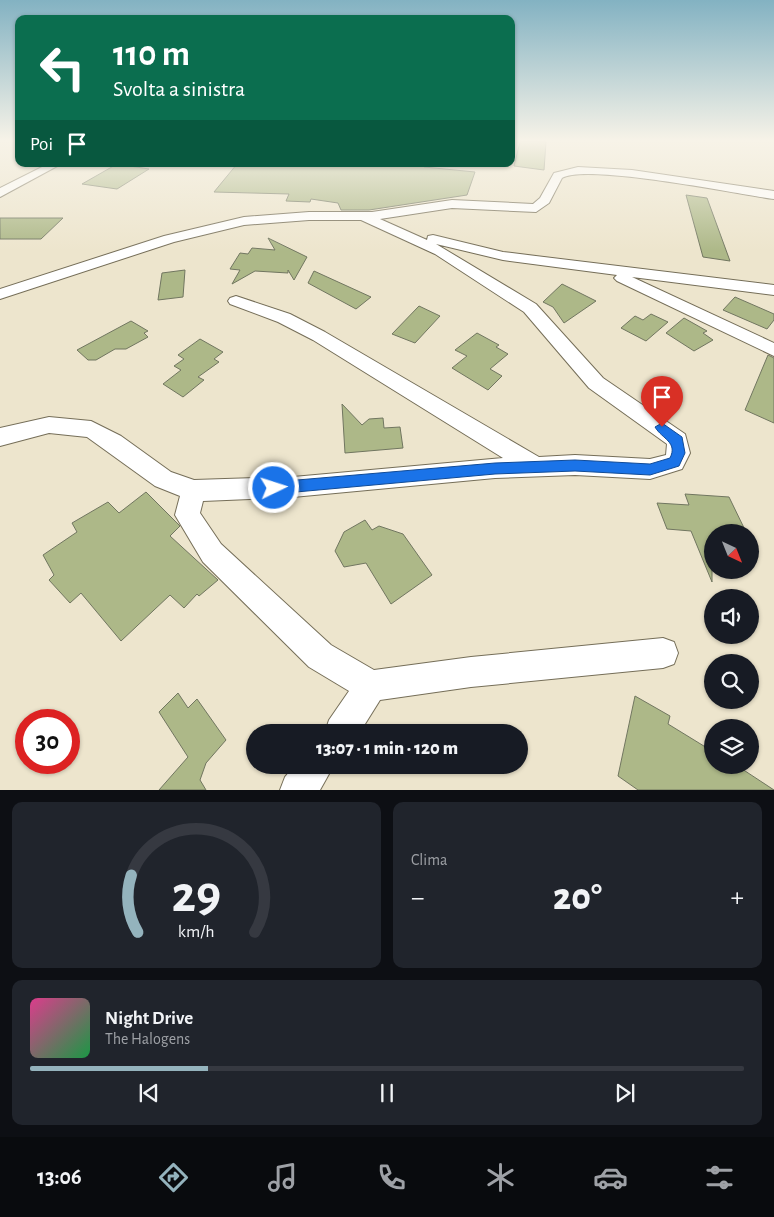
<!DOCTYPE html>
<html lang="it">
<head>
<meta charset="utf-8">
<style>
	:root { --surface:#171b24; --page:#20242c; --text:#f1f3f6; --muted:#9ea1a6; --line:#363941; --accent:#94b3bd }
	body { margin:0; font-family:"Alegreya Sans",sans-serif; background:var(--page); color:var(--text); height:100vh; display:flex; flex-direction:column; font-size:19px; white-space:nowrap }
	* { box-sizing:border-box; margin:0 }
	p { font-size:16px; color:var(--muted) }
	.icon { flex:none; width:28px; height:28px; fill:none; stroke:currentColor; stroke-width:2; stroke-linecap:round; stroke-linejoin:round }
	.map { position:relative; height:790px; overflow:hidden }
	.panel { display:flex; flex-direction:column; gap:12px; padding:12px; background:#0d0f14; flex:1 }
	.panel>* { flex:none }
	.top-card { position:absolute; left:15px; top:15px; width:500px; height:152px; border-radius:10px; box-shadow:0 1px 4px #0004; background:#0b6e4f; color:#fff; overflow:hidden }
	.needle { width:32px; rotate:137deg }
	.fabs { position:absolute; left:704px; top:524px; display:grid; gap:10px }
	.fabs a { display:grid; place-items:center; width:55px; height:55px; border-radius:50%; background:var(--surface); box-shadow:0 1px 4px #0004; font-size:25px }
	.speed { position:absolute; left:15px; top:709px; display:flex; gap:10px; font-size:25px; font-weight:700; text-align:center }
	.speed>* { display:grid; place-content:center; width:65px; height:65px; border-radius:50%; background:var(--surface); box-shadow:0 1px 4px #0004; line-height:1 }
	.speed .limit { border:8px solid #d22; background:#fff; color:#111 }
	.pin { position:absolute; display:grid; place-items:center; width:42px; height:42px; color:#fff; margin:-51px -21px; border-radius:50% 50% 50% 0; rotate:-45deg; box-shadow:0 0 5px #0007 }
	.pin .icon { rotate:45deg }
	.me { position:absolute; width:55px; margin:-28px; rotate:86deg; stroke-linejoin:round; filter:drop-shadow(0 0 4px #0008) }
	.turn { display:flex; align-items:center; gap:18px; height:105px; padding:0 15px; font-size:22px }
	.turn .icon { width:65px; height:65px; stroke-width:2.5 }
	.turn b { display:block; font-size:35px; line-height:42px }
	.then { display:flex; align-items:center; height:48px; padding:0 15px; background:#0003; gap:10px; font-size:19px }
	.big { font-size:38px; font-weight:800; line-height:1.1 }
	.panel .tile { flex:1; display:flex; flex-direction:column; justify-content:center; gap:8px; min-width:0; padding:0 18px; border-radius:10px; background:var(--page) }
	.panel .dial { align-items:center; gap:0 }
	.dial svg { height:130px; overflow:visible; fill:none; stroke:var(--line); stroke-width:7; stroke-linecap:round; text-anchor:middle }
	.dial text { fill:var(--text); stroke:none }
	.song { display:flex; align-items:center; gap:15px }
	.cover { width:60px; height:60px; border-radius:8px; background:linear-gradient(135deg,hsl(330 70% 55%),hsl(140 70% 35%)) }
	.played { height:5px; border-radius:2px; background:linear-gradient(90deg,var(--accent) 25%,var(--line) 25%) }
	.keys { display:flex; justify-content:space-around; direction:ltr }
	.heat { display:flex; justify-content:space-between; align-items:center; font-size:28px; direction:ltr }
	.panel .tiles { flex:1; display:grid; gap:12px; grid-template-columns:1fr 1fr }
	.tile:last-child { grid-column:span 2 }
	.trip { position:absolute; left:246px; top:724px; width:282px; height:50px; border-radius:25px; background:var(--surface); box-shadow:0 1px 4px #0004; font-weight:800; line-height:50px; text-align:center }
	.dock { display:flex; height:80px; justify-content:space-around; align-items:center; background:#090b0e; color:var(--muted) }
	.dock .icon { width:35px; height:35px }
	.dock .active { color:var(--accent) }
	.dock b { font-size:22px; color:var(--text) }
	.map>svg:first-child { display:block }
</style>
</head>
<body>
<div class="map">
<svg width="774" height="790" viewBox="0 0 774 790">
	<rect width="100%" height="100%" fill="#ede5cd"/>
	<!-- building -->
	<g fill="#adb888" stroke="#717660">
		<polygon points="523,141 546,142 544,170 514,166 520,142"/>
		<polygon points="117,164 149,169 117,189 82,184"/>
		<polygon points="237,164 426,164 424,167 475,172 467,195 369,210 341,210 338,203 311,199 310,202 286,201 289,194 214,192"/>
		<polygon points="686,195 707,198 730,261 703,257"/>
		<polygon points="0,218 63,218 41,239 0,239"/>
		<polygon points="268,238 307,257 294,280 288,270 288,273 255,271 232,284 240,270 230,269 240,253 248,254 252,248 275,250"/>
		<polygon points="185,270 183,297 158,300 162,273"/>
		<polygon points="314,271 371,297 356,309 308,283"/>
		<polygon points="562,284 596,301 564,323 553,307 543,302"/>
		<polygon points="735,297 774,314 774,320 767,329 723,310"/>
		<polygon points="419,306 440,316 415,343 392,334"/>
		<polygon points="651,314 668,322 646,341 621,328 635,316 643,320"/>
		<polygon points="684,318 707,331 703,333 713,340 694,351 666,333"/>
		<polygon points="131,321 148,331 144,333 148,337 126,349 115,349 96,360 88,360 77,350"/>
		<polygon points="477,333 499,345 496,347 508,354 490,369 502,376 488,390 452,368 467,356 455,350"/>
		<polygon points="200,339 223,352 214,359 219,362 198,377 204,380 183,397 163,384 181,370 174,366 184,359 178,355"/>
		<polygon points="768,355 774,358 774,423 745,410"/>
		<polygon points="342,404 362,425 369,419 383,418 384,428 400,427 403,448 345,453"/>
		<polygon points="146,492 180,526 170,536 218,580 199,596 197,594 184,608 170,595 121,641 81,593 70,603 49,580 54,575 43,555 77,532 72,523 108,502 119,513"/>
		<polygon points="685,494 729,497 746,532 712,532 712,582 691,531 667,529 657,503 689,505"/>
		<polygon points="365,520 372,530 379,526 403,534 432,575 391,604 366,563 344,567 335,551 344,532"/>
		<polygon points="178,693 188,708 197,699 226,740 206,763 200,780 206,790 159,790 188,757 159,712"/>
		<polygon points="635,696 670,716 668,724 712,751 712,765 736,765 774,790 638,790 618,776"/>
	</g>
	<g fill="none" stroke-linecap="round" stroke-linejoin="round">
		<defs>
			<g id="minor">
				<polygon points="48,164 61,164 0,197 0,188"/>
				<path d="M578,167L632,170L774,191V199C738,194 586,163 562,178L549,203L536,212L452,208L380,219L427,240L428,236L433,235L503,252L774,285V295L632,277L774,343V356L617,281L614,278L617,275L503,260L436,244L536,304L603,378L685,434L690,453L682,469L650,479L575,475L495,478L293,497L203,501L200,513L221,544L331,645L374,670L471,657L663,638L674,642L678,653L674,664L663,668L471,687L380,700L360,732H325L329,720L349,691L309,667L203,562L175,515L180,496L155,486L87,437L49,433L0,446V428L49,417L91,421L121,436L171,472L194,480L293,477L503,458L313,340L278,322L230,304L228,301L230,298L236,296L290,314L325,332L539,457L575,455L650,459L666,455L667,444L589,388L524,312L435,254L361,220H309L244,225L174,242L0,299V289L164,236L244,217L309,212H372L452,200L533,204L540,198L554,173Z"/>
				<polygon points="295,765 334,765 320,790 280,790 285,777"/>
			</g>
		</defs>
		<!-- minor casing -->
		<use href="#minor" stroke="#756e58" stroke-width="2"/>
		<!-- minor -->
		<use href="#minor" fill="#fff" fill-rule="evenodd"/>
	</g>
	<!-- sky -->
	<linearGradient id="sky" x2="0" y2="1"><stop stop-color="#83b2c2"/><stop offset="0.56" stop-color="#f7f3e8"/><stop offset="1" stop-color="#f7f3e8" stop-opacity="0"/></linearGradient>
	<rect width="774" height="251" fill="url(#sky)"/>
	<!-- route -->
	<path fill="#1a73e8" stroke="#114b97" d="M662,423L682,437L685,453L679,466L650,475L575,471L495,474L274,494L269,492L268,488L269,484L274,482L495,463L575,460L650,464L670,458C678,442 662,439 655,427Z"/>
</svg>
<div class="fabs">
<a><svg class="needle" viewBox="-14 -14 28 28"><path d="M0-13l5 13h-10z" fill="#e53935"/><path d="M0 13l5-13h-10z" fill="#9ea1a6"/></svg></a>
<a><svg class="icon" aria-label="sound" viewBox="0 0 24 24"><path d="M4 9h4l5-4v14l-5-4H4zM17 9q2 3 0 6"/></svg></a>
<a><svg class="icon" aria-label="search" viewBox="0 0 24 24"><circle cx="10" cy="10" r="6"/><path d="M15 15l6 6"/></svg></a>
<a><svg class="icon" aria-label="layers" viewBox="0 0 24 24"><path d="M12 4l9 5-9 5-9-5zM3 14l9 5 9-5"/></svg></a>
</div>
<div class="speed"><div class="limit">30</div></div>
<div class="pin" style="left:662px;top:427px;background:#d93025"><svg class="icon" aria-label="arrive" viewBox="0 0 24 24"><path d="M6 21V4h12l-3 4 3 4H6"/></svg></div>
<svg class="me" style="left:274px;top:488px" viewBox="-20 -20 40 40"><circle r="17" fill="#1a73e8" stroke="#fff" stroke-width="3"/><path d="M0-11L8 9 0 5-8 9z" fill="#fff"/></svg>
<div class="trip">13:07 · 1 min · 120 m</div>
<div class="top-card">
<div class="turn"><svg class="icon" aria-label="left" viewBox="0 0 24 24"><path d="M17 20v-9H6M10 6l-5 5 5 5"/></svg><div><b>110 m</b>Svolta a sinistra</div></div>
<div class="then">Poi<svg class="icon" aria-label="arrive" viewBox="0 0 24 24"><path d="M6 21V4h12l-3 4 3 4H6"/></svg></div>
</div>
</div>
<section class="panel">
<div class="tiles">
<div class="tile dial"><svg viewBox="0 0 100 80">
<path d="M14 69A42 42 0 1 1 86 69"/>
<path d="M14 69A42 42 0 0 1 10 34" stroke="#94b3bd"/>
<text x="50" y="56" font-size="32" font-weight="700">29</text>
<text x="50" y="72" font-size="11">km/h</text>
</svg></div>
<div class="tile"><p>Clima</p>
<div class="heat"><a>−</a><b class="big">20°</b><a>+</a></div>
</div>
<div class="tile">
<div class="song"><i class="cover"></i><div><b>Night Drive</b><p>The Halogens</p></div></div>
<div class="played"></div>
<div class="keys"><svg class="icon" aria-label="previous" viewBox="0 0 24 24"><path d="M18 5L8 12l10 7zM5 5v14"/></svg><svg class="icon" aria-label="pause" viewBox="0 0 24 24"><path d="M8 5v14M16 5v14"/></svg><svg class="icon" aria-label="next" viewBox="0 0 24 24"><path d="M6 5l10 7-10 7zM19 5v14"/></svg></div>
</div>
</div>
</section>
<nav class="dock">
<b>13:06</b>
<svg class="icon active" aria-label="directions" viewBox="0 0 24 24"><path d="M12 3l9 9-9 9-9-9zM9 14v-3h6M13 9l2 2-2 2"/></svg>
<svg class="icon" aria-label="music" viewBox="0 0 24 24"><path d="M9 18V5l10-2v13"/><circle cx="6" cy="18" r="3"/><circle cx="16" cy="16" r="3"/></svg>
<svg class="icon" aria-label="phone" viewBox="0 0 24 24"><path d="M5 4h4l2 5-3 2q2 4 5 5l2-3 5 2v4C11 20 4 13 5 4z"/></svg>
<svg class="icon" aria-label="climate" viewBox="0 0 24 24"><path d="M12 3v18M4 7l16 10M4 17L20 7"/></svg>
<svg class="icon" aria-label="car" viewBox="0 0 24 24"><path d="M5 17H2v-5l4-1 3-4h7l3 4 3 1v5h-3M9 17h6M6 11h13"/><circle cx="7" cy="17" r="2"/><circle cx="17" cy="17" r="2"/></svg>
<svg class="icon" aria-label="filters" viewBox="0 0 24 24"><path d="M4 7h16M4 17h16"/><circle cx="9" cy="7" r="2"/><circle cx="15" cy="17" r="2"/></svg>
</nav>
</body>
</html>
